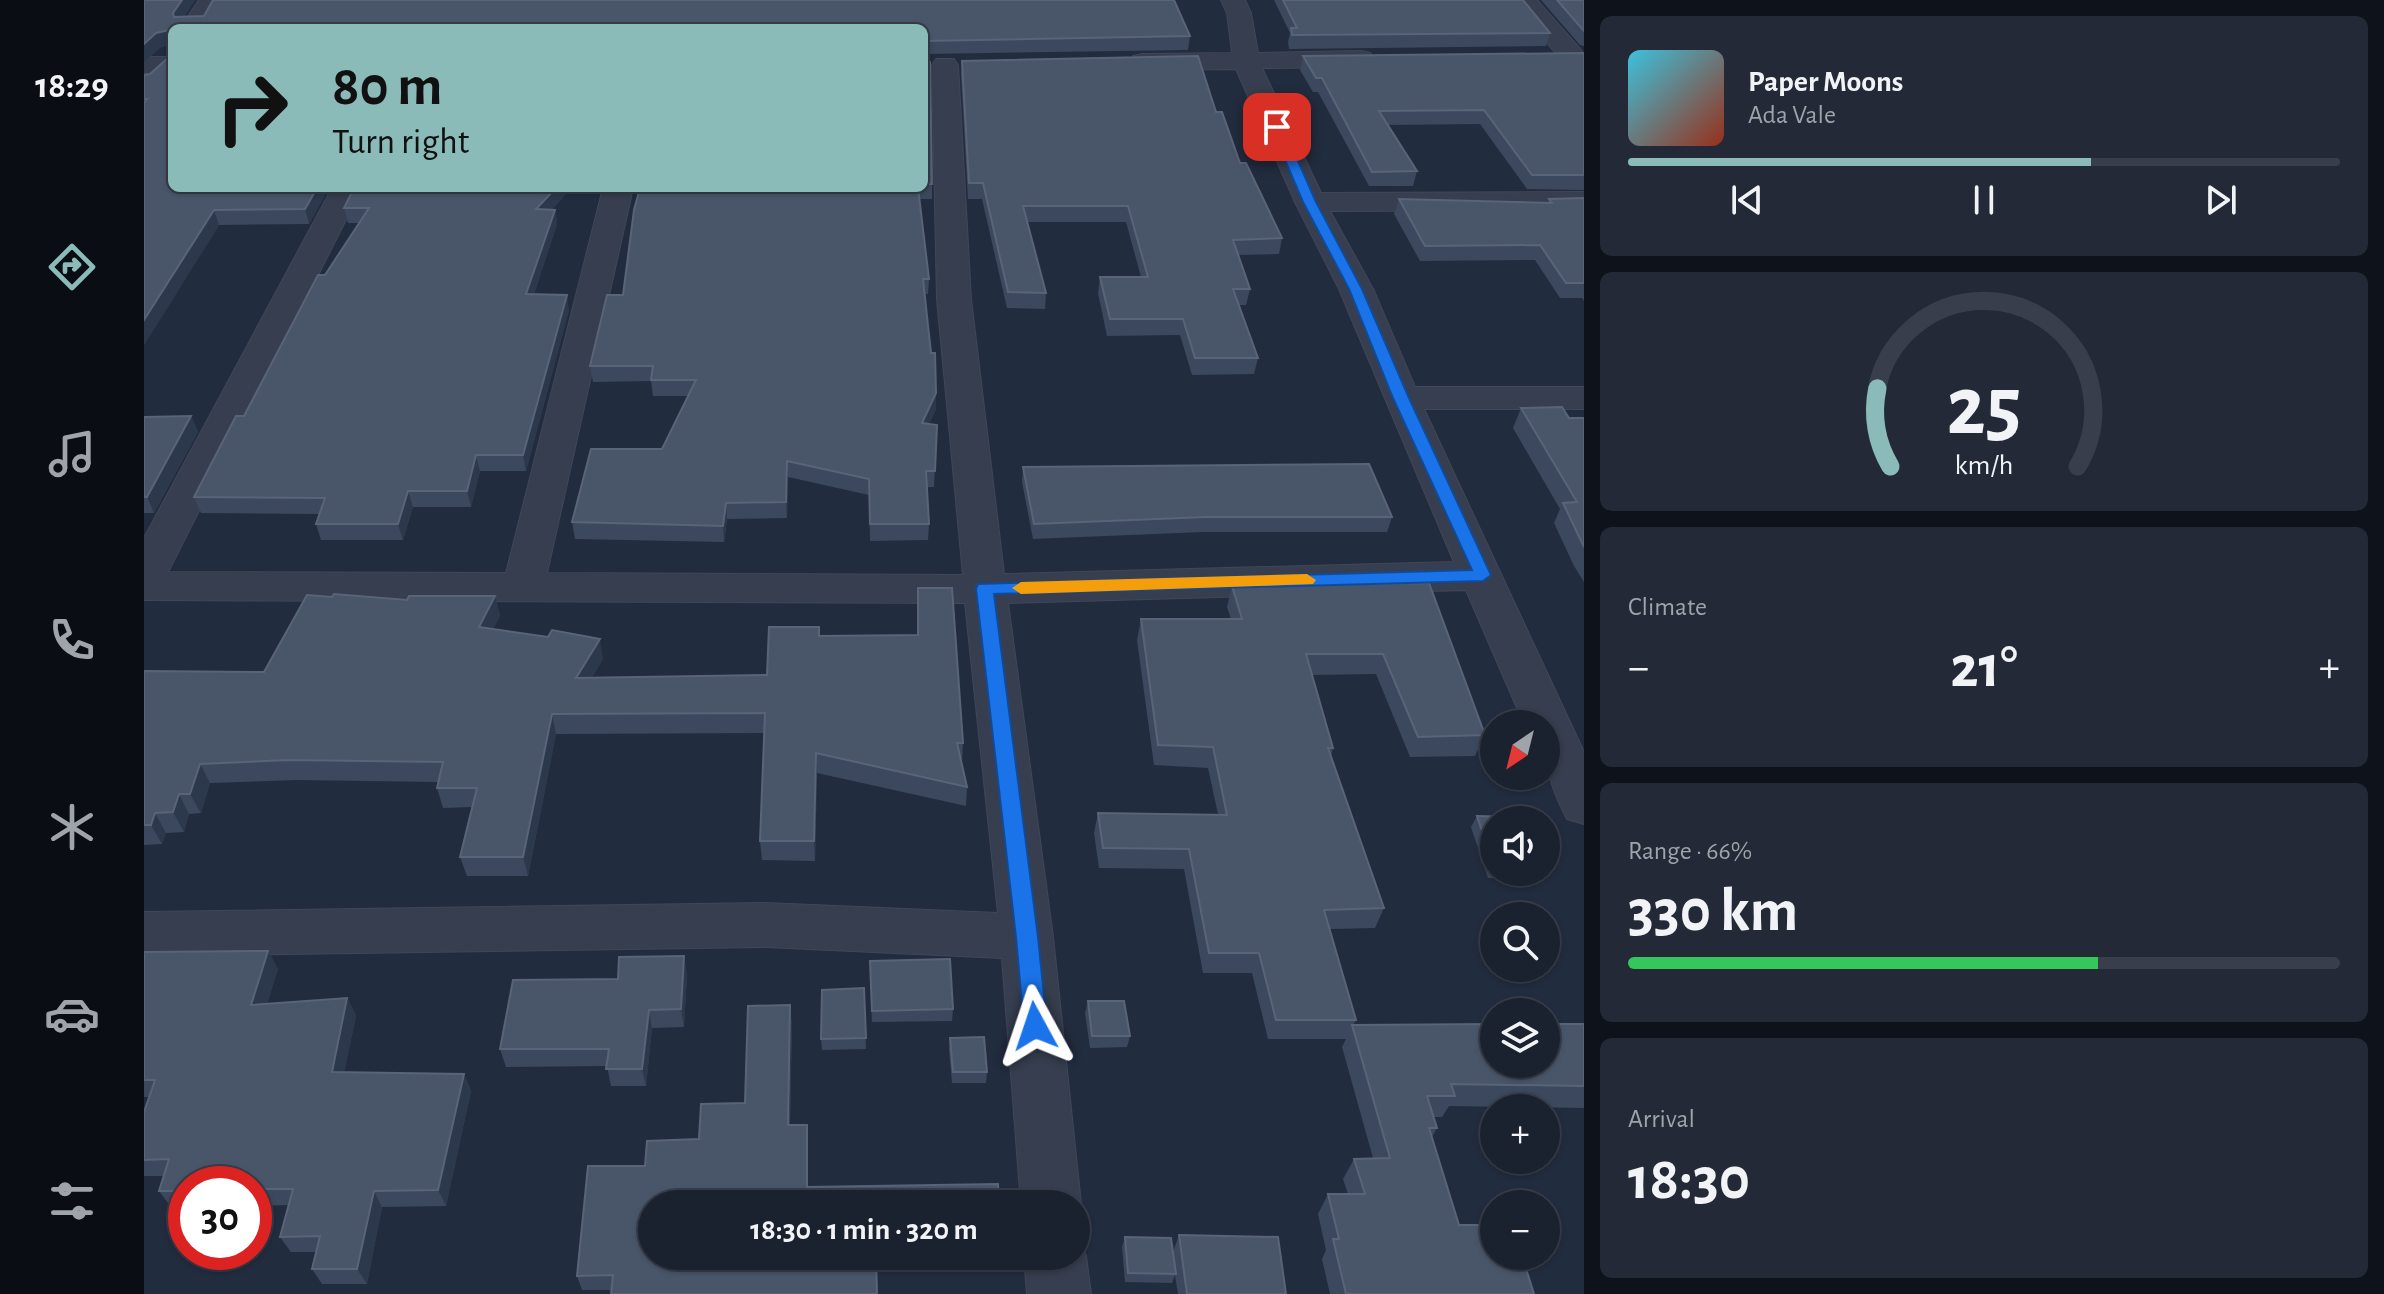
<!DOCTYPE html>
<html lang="en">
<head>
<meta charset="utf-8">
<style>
	:root { --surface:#1a212f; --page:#232937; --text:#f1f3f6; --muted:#9fa3aa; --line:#383e4b; --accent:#8bbbb9 }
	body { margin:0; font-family:"Alegreya Sans",sans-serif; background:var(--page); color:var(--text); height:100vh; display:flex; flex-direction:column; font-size:30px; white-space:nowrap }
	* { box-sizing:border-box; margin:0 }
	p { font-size:26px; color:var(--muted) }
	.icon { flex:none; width:44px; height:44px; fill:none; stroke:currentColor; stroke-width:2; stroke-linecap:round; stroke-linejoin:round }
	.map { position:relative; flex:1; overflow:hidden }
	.details { display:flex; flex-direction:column; gap:16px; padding:16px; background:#0e121a; width:800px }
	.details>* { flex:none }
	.hud { position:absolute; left:24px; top:24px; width:760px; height:168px; border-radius:12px; box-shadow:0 2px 6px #0004,0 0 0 2px var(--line); background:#8bbbb9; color:#111; overflow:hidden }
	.needle { width:52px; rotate:215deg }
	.controls { position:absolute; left:1336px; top:710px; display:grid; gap:16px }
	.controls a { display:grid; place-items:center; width:80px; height:80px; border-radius:50%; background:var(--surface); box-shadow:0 2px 6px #0004,0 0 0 2px var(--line); font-size:40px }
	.speed { position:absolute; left:24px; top:1166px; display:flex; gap:16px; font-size:40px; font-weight:700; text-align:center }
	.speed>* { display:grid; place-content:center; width:104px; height:104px; border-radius:50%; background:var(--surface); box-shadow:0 2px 6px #0004,0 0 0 2px var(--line); line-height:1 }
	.speed .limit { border:12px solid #d22; background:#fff; color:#111 }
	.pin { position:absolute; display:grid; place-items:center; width:68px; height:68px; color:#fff; margin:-34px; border-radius:16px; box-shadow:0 4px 12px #0006 }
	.me { position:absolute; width:88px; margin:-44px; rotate:355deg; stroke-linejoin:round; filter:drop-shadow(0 0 6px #0008) }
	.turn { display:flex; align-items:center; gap:28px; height:168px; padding:0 32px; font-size:36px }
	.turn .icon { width:104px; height:104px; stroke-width:2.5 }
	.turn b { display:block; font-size:56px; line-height:68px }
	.big { font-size:60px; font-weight:700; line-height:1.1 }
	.details .card { flex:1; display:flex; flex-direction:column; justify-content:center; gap:12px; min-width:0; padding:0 28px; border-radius:12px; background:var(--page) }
	.details .dial { align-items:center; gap:0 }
	.dial svg { height:208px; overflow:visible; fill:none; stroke:var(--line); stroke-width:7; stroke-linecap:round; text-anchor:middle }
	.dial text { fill:var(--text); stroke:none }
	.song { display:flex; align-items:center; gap:24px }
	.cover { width:96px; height:96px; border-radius:12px; background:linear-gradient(135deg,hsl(190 70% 55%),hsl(10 70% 35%)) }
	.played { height:8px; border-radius:4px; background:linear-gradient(90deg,var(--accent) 65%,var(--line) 65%) }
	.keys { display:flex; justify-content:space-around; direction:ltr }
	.heat { display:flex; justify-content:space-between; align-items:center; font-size:44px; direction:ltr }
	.charge { height:12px; border-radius:6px; background:linear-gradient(90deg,#34c759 66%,var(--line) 0) }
	.trip { position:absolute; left:494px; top:1190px; width:452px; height:80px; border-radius:40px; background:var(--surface); box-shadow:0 2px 6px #0004,0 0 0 2px var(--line); font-weight:700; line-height:80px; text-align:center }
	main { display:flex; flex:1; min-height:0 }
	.menu { display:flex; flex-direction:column; width:144px; justify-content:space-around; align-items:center; background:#0a0d13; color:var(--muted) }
	.menu .icon { width:56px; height:56px }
	.menu .active { color:var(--accent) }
	.menu b { font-size:36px; color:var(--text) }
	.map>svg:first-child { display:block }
</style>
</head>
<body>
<main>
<nav class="menu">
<b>18:29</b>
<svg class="icon active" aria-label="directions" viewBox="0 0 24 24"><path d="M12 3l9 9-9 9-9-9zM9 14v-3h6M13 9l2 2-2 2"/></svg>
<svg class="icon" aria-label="music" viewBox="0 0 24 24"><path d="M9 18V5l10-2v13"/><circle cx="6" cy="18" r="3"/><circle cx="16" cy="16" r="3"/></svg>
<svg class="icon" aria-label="phone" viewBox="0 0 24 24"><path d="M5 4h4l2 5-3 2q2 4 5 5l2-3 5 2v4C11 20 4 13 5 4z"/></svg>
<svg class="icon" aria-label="climate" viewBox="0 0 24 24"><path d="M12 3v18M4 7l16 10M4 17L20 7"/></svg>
<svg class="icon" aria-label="car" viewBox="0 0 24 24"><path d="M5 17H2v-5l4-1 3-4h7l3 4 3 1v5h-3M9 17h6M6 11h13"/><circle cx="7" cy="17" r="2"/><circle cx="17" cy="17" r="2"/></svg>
<svg class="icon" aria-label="filters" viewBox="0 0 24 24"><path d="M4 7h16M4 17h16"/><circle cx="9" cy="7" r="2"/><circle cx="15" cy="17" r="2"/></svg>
</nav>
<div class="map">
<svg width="1440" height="1294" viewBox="0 0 1440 1294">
	<rect width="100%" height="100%" fill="#222c3f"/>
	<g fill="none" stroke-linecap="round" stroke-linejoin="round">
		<defs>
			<g id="minor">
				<polygon points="55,0 79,0 62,28 36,28"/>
				<path d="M1077,0H1101L1107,13L1114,53L1217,51L1226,53L1230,59L1226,65L1217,67L1118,68L1177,193L1440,192V210L1186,211L1229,289L1271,387H1440V409H1280L1440,752V824L1423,819C1403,781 1402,766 1402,724H1380L1322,590L864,603L909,937L937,1204L932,1217V1204H877L858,958L622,947L0,956V912L622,903L854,913L821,603L0,600V538L188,188H218L24,572L362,573L459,188H489L403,573L819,575L793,299L788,65L792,59H810L814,65L827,299L860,574L1310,562L1195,289L1151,202L1092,69L998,70L989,68L985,62L989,56L998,54L1088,53L1083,13Z"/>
				<polygon points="1368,0 1393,0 1437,50 1440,55 1437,62 1419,62"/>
				<rect x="0" y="57" width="28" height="16"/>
				<polygon points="932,1233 942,1256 947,1294 883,1294 880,1256 932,1256"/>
			</g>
		</defs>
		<!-- minor casing -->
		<use href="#minor" stroke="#3f4758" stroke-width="2"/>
		<!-- minor -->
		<use href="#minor" fill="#363e4f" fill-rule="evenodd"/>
	</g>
	<!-- wall -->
	<g fill="#3c485d">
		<polygon points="0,0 51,0 40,17 60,16 69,0 1030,0 1046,36 1044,50 780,54 780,28 28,28 28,188 185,188 165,224 75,225 0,345 0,75 6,74 25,57 25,45 17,47 0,62"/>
		<polygon points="1130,0 1379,0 1406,33 1402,46 1145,49 1144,42 1146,33"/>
		<polygon points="1397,0 1440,0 1440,46 1436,45"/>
		<polygon points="1440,53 1440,190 1383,189 1336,124 1244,125 1273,171 1269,186 1225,186 1174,92 1169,92 1156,70 1159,56"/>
		<polygon points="818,61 1072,112 1096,163 1138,238 1135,254 1094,255 1106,289 1102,305 1095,305 1114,358 1110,374 1048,375 1036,335 963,336 954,293 956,277 997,277 982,222 883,222 902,293 901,309 863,308 838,199 824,199 817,75"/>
		<polygon points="780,62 788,184 788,199 776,199 785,279 784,294 781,294 792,409 785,424 793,425 790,487 783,487 785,524 784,540 726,541 725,495 644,477 643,518 583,519 580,542 431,539 428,522 518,449 544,396 509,396 507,381 449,382 446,366 479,295 496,188 780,188"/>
		<polygon points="1440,198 1440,301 1438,298 1416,298 1391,260 1276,261 1250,214 1255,199 1403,203 1405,199"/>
		<polygon points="200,208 411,210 413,224 390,294 425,310 382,471 336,471 327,507 269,507 259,540 177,540 172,524 175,514 57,513 50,497 100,416 181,275 215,223 204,223"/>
		<polygon points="1377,408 1425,418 1440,418 1440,582 1430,566 1410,523 1416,509 1369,428"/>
		<polygon points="47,416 54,432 10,513 0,513 0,417"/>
		<polygon points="879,467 1248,517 1243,532 1059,532 889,539 878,482"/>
		<polygon points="1285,583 1341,735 1331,756 1266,757 1232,674 1168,675 1189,748 1187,756 1240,908 1231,928 1186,929 1212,1020 1209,1025 1440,1024 1440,1108 1305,1106 1298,1117 1289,1117 1293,1128 1288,1137 1315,1225 1390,1294 1186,1294 1178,1259 1182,1250 1174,1214 1184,1194 1204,1194 1199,1179 1210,1159 1229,1158 1198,1047 1202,1039 1124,1039 1108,973 1059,973 1040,869 955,868 950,833 954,813 1074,814 1064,768 1010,765 993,640 997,619 1087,619 1083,607 1088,586"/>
		<polygon points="774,588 819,743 818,762 823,787 822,806 673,773 671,861 618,860 616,841 620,733 412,734 384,876 323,876 316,857 328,807 299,808 293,788 294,782 152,780 66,783 57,813 45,814 40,832 22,833 18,844 0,845 0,671 120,672 188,597 263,600 351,596 356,616 349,629 459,659 448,677 623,675 675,636 773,635"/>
		<polygon points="1333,816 1350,820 1350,872 1389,872 1385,879 1344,878 1327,827"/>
		<polygon points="124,951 134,969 123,1004 203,998 212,1016 200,1072 320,1074 327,1091 302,1206 238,1207 223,1284 178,1284 168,1269 172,1252 147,1252 136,1237 144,1205 110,1206 110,1184 42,1184 42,1207 27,1207 15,1191 20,1176 0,1176 0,1112 5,1097 0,1097 0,952"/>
		<polygon points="726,972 809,1009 808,1021 728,1022"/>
		<polygon points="543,974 540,1027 508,1028 502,1086 467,1086 463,1066 362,1067 356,1049 474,979"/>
		<polygon points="720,988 722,1049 678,1050 677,1039"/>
		<polygon points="944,1001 986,1036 983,1047 946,1048 941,1013"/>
		<polygon points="648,1022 646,1125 663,1125 664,1141 508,1256 856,1257 732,1259 467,1290 438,1290 433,1276 501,1166 555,1139 601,1103"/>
		<polygon points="806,1038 843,1072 842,1083 808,1083 805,1049"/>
		<polygon points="1035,1235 1142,1294 1034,1294 1031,1275 1028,1283 981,1282 978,1247 981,1237 1029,1252"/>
	</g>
	<!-- shaded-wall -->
	<g fill="#2c384c">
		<polygon points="38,0 51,0 33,28 29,13"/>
		<polygon points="25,30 28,44 17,47 0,62 0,44 12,33"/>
		<polygon points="173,188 185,188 165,224 161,209"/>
		<polygon points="412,188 428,188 395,224 392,209"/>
		<polygon points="70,210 75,225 0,345 0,320"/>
		<polygon points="411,210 413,224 385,310 382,294"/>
		<polygon points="423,295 425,310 382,471 379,455"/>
		<polygon points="792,393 792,409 778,438 778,423"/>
		<polygon points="47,416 54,432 10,513 3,497"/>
		<polygon points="332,455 336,471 327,507 323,491"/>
		<polygon points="643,461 644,477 643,518 642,502"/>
		<polygon points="264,491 269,507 259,540 254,524"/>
		<polygon points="582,503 583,519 580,542 579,526"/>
		<polygon points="351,596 356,616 340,647 335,627"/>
		<polygon points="456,639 459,659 436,698 432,678"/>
		<polygon points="408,714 412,734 384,876 379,857"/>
		<polygon points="672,753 673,773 671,861 670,841"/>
		<polygon points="56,764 66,783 57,813 46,794"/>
		<polygon points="35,794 45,814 40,832 29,812"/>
		<polygon points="11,813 22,833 18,844 7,825"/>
		<polygon points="124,951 134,969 117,1023 107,1005"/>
		<polygon points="540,956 543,974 540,1027 537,1009"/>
		<polygon points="203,998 212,1016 197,1089 188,1072"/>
		<polygon points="646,1005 648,1022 645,1141 644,1125"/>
		<polygon points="505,1010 508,1028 502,1086 498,1069"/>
		<polygon points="320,1074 327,1091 302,1206 294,1190"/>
		<polygon points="230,1191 238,1207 223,1284 213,1269"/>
	</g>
	<!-- building -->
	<g fill="#495569" stroke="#596478" stroke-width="2">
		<polygon points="0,0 38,0 29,13 30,17 60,16 69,0 1030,0 1046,36 780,41 780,28 503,28 491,25 490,28 28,28 28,188 173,188 161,209 70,210 0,320 0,103 3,99 0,99 0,75 6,74 25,57 25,30 12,33 0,44"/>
		<polygon points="1139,0 1379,0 1406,33 1148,35 1147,28 1153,28"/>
		<polygon points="1413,0 1440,0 1440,31"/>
		<polygon points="1440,53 1440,175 1388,175 1340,110 1235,111 1273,171 1228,172 1178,78 1172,78 1159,56"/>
		<polygon points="1054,56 1072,112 1078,112 1096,163 1102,163 1138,238 1089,240 1106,289 1089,289 1114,358 1051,358 1039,319 966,319 956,277 1004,277 984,206 879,206 902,293 864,292 839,183 825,183 818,61"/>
		<polygon points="780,62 786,62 788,184 780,184"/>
		<polygon points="210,188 412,188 392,209 411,210 382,294 423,295 379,455 332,455 323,491 264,491 254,524 172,524 181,498 50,497 92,416 100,416 174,275 181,275 225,208 200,208"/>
		<polygon points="496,188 774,188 785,279 779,279 787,353 791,353 792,393 778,423 793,425 791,471 782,471 785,524 726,524 725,479 643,461 642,502 582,503 579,526 428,522 447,449 518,449 552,380 507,380 509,366 446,366 463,295 479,295 490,210"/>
		<polygon points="1440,198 1440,283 1422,283 1396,245 1281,246 1255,199 1408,203 1405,199"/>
		<polygon points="1418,407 1425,418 1440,418 1440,547 1419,503 1433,502 1377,408"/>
		<polygon points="47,416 3,497 0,497 0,417"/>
		<polygon points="1225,464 1248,517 1062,517 890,524 879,467"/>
		<polygon points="1285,583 1341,735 1274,737 1239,654 1162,654 1189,748 1184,748 1240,908 1180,910 1212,1020 1132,1020 1115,953 1065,953 1045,849 959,848 954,813 1083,815 1069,747 1014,745 997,619 1098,619 1088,586"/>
		<polygon points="774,588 808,588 819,743 813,743 823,787 672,753 670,841 616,841 621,713 408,714 379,857 316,857 333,788 293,788 299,762 144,760 56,764 46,794 35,794 29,812 11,813 7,825 0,825 0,671 120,672 163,595 188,597 190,594 263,600 265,596 351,596 335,627 404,637 408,630 456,639 432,678 623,675 625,627 675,627 675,636 774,635"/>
		<polygon points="1333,816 1374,817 1375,820 1350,820 1350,866"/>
		<polygon points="124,951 107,1005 203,998 188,1072 320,1074 294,1190 230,1191 213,1269 168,1269 176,1236 136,1237 149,1189 110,1189 110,1184 42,1184 42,1191 15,1191 25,1159 0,1160 0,1112 11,1080 0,1080 0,952"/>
		<polygon points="540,956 537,1009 505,1010 498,1069 462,1069 465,1049 356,1049 369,980 474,979 475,957"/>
		<polygon points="806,959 809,1009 728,1011 726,961"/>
		<polygon points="720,988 722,1038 677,1039 678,990"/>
		<polygon points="944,1001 980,1001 986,1036 948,1036"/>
		<polygon points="646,1005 644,1125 663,1125 663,1187 854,1184 855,1204 508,1204 508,1256 732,1256 733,1294 467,1294 469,1275 433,1276 444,1166 501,1166 503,1141 555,1139 557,1104 601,1103 604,1006"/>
		<polygon points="1350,1024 1350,1064 1402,1064 1402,1024 1440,1024 1440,1086 1307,1084 1311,1096 1283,1096 1293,1128 1285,1128 1315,1225 1350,1225 1350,1256 1378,1256 1390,1294 1202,1294 1189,1239 1195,1239 1184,1194 1221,1194 1210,1159 1246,1158 1208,1025"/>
		<polygon points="840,1037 843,1072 809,1072 806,1038"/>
		<polygon points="1035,1235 1134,1237 1142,1294 1043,1294"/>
		<polygon points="981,1237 1027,1238 1032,1274 984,1273"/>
	</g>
	<!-- route -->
	<polygon fill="#1a73e8" stroke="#114b97" stroke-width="2" points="1133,124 1139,127 1172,202 1218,289 1265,398 1347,575 1339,581 850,594 894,937 903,1026 899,1033 891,1036 883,1033 880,1026 872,937 832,589 834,584 1328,570 1249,398 1205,289 1159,202 1127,127"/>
	<!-- slow -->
	<polygon fill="#f59e0b" points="1163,574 1172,580 1169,584 877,594 868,588 877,582"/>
</svg>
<div class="controls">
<a><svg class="needle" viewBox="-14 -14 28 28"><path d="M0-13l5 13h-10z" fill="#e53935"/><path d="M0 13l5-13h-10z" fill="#9fa3aa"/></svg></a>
<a><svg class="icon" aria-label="sound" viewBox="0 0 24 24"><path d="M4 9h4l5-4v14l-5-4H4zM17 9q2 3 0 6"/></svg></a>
<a><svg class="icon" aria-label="search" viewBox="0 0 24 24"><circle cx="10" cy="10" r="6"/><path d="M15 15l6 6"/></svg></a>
<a><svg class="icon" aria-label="layers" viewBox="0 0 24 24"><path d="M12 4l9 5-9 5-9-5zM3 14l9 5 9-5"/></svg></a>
<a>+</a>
<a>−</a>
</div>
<div class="speed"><div class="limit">30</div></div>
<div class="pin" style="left:1133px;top:127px;background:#d93025"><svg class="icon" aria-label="arrive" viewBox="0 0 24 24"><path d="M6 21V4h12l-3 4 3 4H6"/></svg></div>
<svg class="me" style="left:891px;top:1026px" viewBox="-20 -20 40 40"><path d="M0-17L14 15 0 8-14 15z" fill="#1a73e8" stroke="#fff" stroke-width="4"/></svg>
<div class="trip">18:30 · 1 min · 320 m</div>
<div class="hud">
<div class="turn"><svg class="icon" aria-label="right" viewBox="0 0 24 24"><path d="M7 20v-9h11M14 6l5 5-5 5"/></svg><div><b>80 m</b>Turn right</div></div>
</div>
</div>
<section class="details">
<div class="card">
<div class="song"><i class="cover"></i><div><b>Paper Moons</b><p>Ada Vale</p></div></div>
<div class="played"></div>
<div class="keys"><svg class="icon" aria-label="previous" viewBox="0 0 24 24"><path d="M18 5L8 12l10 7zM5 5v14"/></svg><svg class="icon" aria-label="pause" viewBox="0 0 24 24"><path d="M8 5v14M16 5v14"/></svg><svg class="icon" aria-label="next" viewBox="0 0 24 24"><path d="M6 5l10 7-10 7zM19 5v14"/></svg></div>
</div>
<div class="card dial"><svg viewBox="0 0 100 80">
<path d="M14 69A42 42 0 1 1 86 69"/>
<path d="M14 69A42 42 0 0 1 9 39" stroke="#8bbbb9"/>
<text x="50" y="56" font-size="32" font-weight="700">25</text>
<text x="50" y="72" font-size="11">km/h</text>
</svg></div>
<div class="card"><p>Climate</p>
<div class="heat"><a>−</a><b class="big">21°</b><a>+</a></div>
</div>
<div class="card"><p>Range · 66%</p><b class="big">330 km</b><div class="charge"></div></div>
<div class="card"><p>Arrival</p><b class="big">18:30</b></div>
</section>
</main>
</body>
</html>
